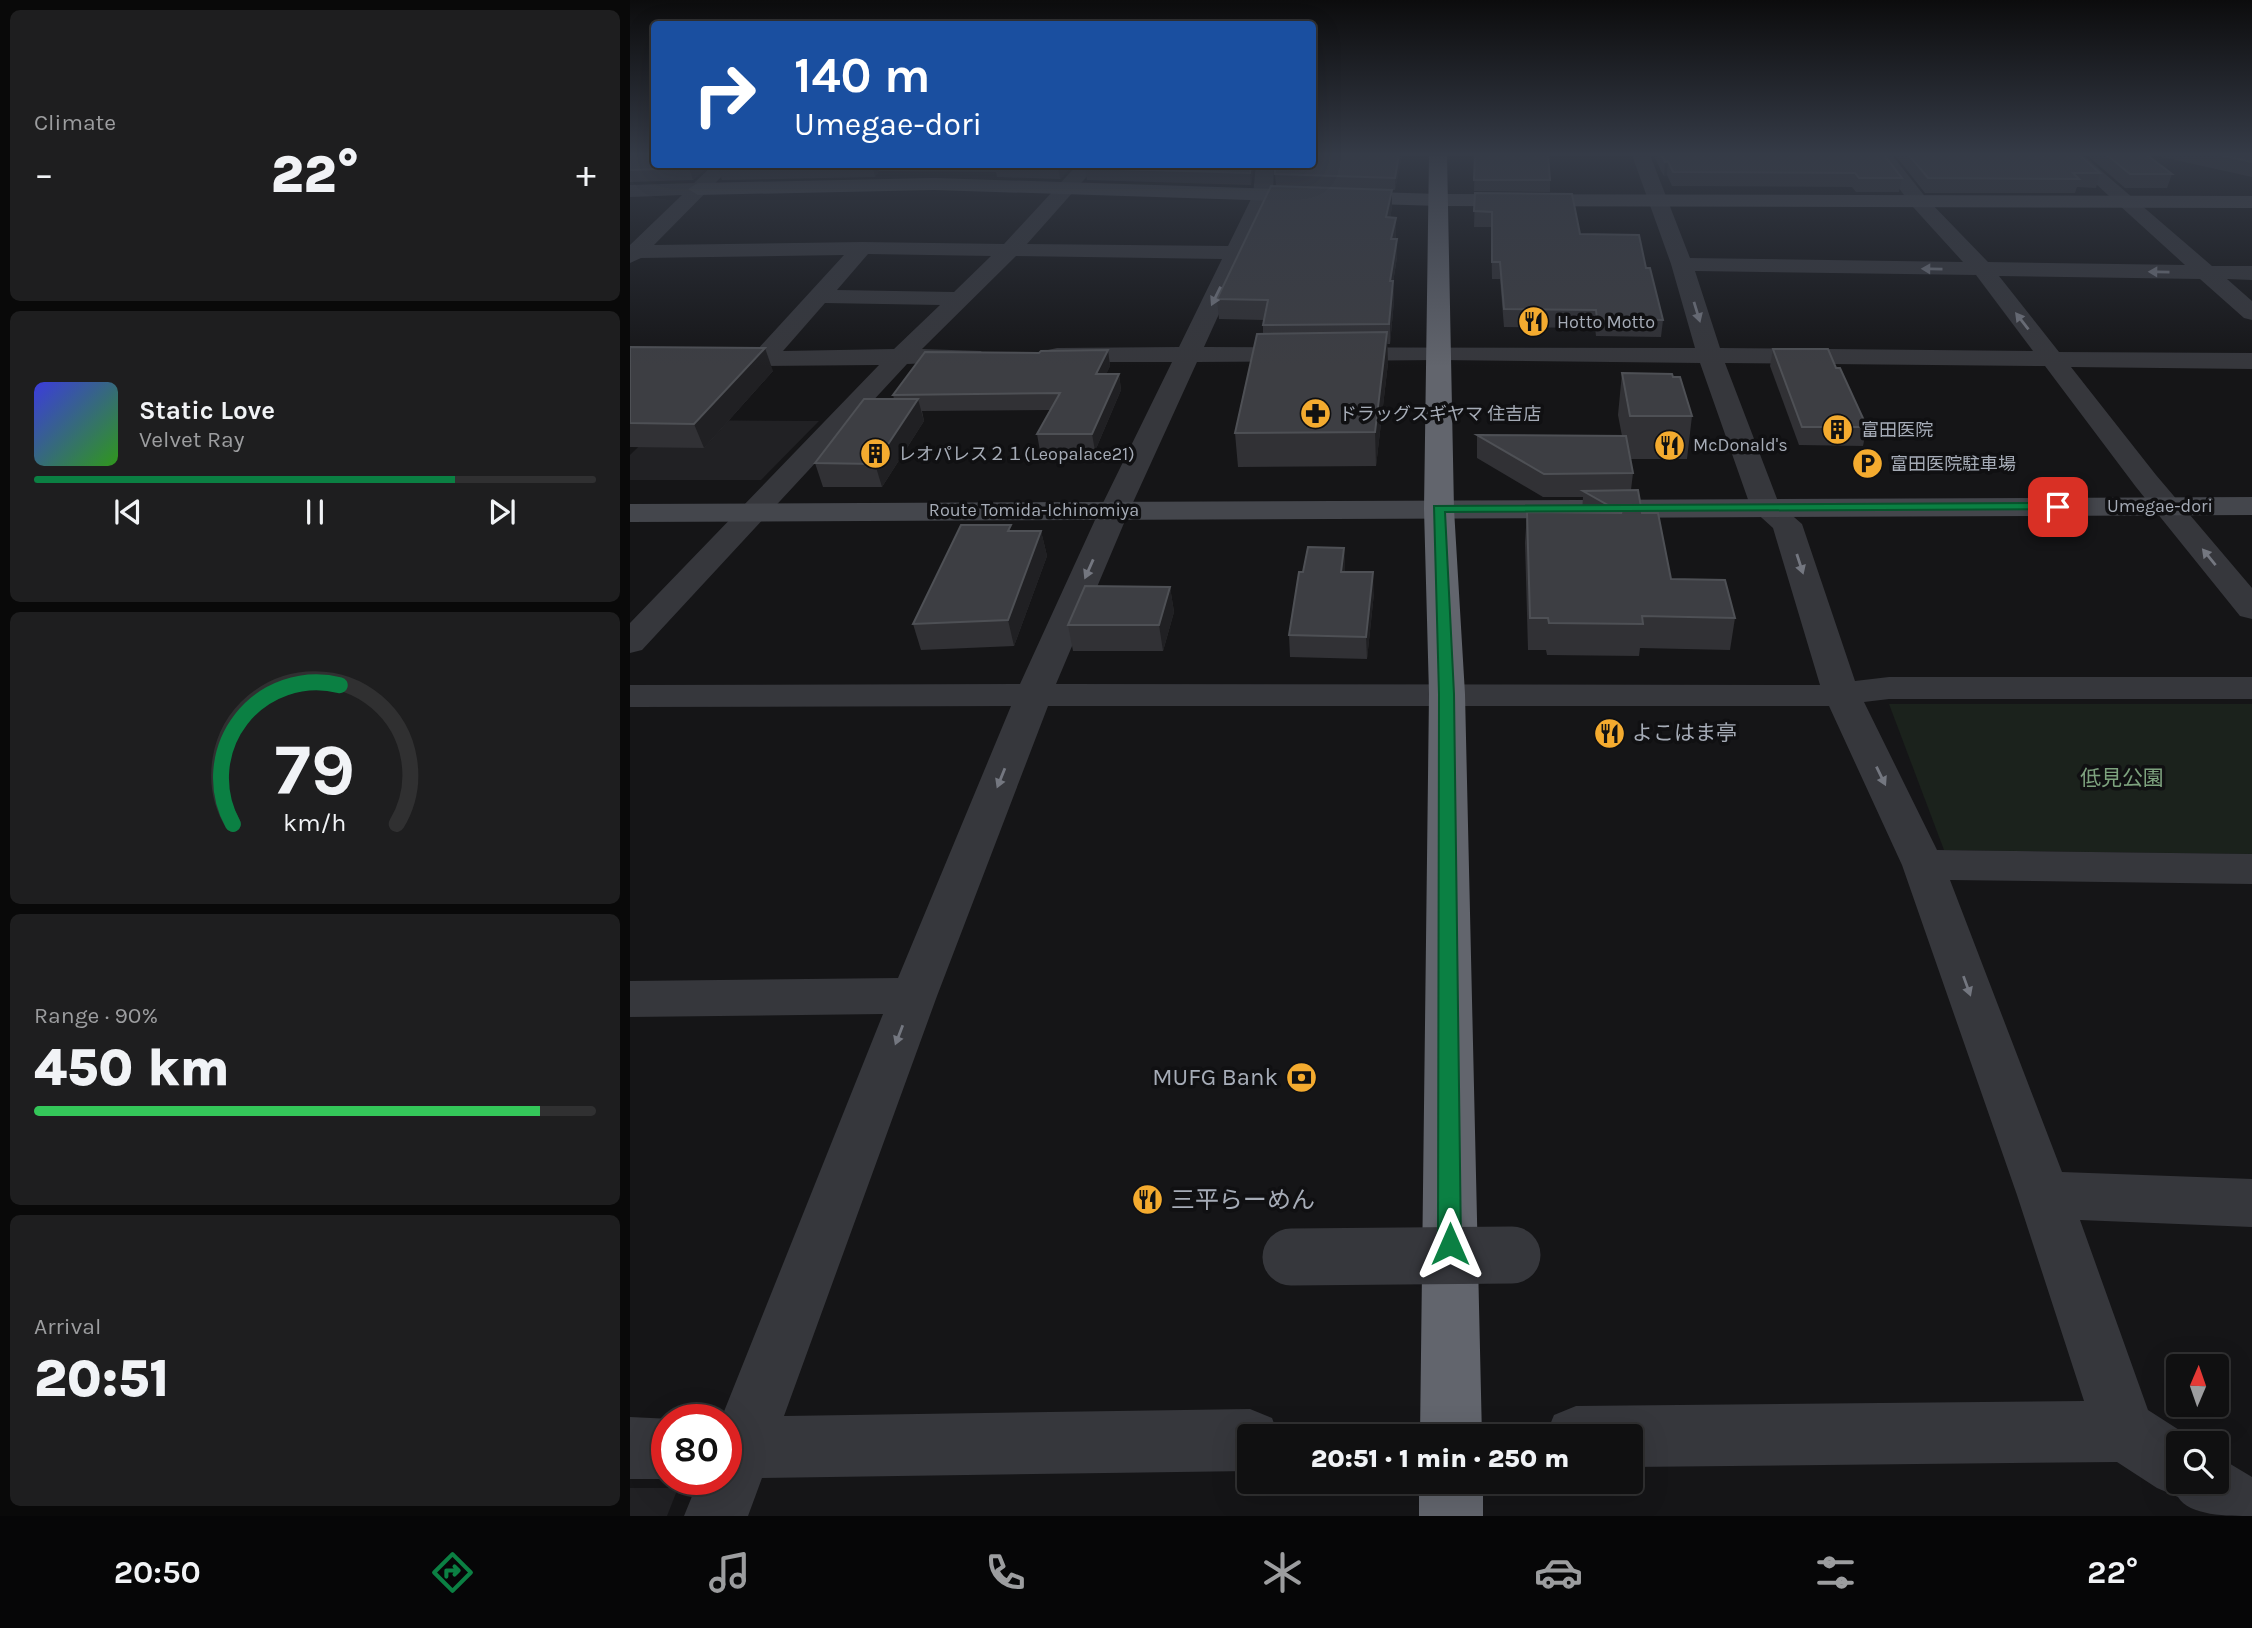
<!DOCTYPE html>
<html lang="en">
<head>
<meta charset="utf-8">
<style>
	:root { --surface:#101011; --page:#1e1e1f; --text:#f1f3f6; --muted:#9c9d9f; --line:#303031; --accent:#0b8043 }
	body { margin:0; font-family:Karla,"Noto Sans JP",sans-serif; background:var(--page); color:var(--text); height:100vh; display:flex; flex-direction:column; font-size:26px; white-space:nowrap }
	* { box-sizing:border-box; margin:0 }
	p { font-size:23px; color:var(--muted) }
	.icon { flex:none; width:38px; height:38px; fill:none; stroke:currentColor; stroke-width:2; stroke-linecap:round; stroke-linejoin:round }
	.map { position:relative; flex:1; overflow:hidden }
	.sheet { display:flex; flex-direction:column; gap:10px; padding:10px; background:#090909; width:630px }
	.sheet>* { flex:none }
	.top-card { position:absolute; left:21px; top:21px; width:665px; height:147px; border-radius:7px; box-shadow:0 7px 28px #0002,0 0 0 2px var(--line); background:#1a4fa0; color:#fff; overflow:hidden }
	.needle { width:46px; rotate:2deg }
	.buttons { position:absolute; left:1536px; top:1354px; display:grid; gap:14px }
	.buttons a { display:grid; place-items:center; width:63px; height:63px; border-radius:7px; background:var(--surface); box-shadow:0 7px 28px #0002,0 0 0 2px var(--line); font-size:35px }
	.speed { position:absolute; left:21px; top:1404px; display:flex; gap:14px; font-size:35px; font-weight:700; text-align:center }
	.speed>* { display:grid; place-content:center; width:91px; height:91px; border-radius:50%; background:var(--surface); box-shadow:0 7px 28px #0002,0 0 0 2px var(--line); line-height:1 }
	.speed .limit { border:10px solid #d22; background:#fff; color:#111 }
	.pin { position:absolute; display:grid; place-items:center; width:60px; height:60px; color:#fff; margin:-30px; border-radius:14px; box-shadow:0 4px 10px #0006 }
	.me { position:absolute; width:77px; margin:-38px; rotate:0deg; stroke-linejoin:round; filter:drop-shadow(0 0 5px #0008) }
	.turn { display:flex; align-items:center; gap:24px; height:147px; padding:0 28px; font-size:32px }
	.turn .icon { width:91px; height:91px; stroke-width:2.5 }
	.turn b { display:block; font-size:49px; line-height:60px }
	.big { font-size:52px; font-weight:800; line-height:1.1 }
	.sheet .card { flex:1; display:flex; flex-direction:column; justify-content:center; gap:10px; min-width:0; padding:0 24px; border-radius:10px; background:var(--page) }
	.sheet .dial { align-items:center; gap:0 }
	.dial svg { height:182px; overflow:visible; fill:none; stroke:var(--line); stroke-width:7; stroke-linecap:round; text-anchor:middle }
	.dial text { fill:var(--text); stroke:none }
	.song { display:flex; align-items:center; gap:21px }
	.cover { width:84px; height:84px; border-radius:10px; background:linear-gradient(135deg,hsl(240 70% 55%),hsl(110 70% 35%)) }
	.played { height:7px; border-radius:4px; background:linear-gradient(90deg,var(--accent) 75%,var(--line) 75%) }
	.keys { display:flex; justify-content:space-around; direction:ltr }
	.heat { display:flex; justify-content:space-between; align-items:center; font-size:38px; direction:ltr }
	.charge { height:10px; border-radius:5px; background:linear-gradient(90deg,#34c759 90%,var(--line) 0) }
	.trip { position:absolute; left:607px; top:1424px; width:406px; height:70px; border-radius:7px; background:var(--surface); box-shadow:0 7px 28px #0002,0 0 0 2px var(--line); font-weight:800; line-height:70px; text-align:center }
	.tabs { display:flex; height:112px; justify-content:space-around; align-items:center; background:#060607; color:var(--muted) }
	.tabs .icon { width:49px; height:49px }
	.tabs .selected { color:var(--accent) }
	.tabs b { font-size:32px; color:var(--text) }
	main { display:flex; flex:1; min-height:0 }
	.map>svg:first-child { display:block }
</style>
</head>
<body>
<main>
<section class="sheet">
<div class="card"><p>Climate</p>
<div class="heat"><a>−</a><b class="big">22°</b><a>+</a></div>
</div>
<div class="card">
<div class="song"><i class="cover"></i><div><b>Static Love</b><p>Velvet Ray</p></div></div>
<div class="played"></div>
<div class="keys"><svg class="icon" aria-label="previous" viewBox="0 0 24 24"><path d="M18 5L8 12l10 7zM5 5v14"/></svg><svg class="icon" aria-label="pause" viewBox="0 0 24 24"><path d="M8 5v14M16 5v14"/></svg><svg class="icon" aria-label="next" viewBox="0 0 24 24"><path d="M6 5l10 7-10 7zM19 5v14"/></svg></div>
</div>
<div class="card dial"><svg viewBox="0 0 100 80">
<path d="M14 69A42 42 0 1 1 86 69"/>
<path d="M14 69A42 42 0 0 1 61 8" stroke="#0b8043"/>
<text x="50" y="56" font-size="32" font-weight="700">79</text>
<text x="50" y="72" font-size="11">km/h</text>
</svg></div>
<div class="card"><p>Range · 90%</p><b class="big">450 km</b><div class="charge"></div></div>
<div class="card"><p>Arrival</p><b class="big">20:51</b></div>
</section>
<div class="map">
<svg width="1622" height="1516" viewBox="0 0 1622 1516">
	<rect width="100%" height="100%" fill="#151517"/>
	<!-- built -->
	<g fill="#212124">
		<polygon points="36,420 189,421 131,480 0,480 0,455"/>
		<polygon points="0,1488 48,1488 37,1516 0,1516"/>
	</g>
	<!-- green -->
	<polygon fill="#1b221c" points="1259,704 1622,704 1622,854 1314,850"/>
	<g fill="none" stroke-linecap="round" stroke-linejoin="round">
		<!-- street -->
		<g fill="#36373c" fill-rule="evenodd">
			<path d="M1002,155H1020L1060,258L1333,262L1283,207L1244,155H1262L1297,199L1358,262L1555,265L1434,155H1453L1582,266H1622V280L1597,279L1622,301V320L1614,318L1570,279L1369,276L1429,352L1622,353V369L1441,367L1526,475L1622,588V619L1610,616L1506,487L1415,366L1095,363L1149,504L1172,524L1225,681L1259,677H1622V699H1259L1234,702L1307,850L1622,854V884L1320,880L1432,1172L1622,1179V1227L1450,1220L1518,1410L1571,1444H1549V1482H1587V1456L1622,1477V1516C1598,1516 1559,1516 1548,1497L1527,1488L1487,1462L1001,1467V1437H915L924,1415L946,1406L1454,1401L1387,1195L1272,865L1199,706H418L307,996L154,1416L620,1409L642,1418L649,1437H620V1471L132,1478L118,1516H54L69,1479H96V1419H91L253,1014L0,1017V981L268,978L381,706L0,707V685L390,684L470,509L542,362H427L418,360L415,355L418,350L427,348L549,347L592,259L386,256L292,349L351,351L354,356L351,361L277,364L12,650L0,653V623L249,365L0,367V353L126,351L214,255L11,258L0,263V245L52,195L0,197V185L64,183L84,164H104L24,245L232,242L374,244L448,164H468L397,244L598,246L623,195L626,164H644L643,195L574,347L1065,348L1041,264ZM238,254L361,256L324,292L207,290ZM1065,271L1346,275L1403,351L1090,348ZM195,303L310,305L264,349L153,351ZM810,360L1070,363L1121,508L1143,528L1190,685L426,684L500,509L567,362Z"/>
			<polygon points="0,1417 42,1419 37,1419 38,1479 0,1479"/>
		</g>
		<!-- secondary -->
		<g fill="#44464c" fill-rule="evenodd">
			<polygon points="304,178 809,194 1622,196 1622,208 809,206 304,190 68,195 58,189 68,183"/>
			<polygon points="1622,497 1622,515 0,522 0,504"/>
		</g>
		<!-- highway -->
		<g fill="#62656d" fill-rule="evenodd">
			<polygon points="799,155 817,155 824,509 835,694 852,1437 790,1437 799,694 794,509"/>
			<rect x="789" y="1482" width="64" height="34"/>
		</g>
		<!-- street-bridge -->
		<polyline stroke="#36373c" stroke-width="57" points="661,1257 882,1255"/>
	</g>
	<!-- wall -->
	<g fill="#313135">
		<polygon points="0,155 24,164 81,164 63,180 0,182"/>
		<polygon points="772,155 765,190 762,190 762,207 760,218 766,236 766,239 767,239 767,257 763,283 764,301 760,344 757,344 758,363 746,466 608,467 605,433 633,334 633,325 634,320 589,319 587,299 646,186 645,174"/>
		<polygon points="845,155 920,180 920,192 844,191"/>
		<polygon points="1024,155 1254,155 1272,178 1269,192 1226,192 1222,187 1042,186 1037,175 1034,176 1031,171"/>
		<polygon points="1265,155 1449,155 1470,173 1466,188 1447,187 1445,193 1295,193"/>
		<polygon points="1457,155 1517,155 1542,174 1537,188 1495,188"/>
		<polygon points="1523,155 1622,155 1622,177"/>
		<polygon points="91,164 444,164 430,179 367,177 366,172 249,171 245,177 92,180 88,168"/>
		<polygon points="624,164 621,185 457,180 455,168"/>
		<polygon points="845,193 950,234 1016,268 1033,320 1031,337 966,336 965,328 874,327 870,279 862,279 861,227 844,227"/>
		<polygon points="0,347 143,371 74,448 0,447"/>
		<polygon points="1143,349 1206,368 1237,427 1233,446 1169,445 1140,366"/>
		<polygon points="478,350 480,366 476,374 489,374 491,390 465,451 410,451 407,434 421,410 292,411 294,421 252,487 193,487 185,463 264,399 263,395 409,353"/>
		<polygon points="992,373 1043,377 1062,416 1057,459 1000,459 1003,473 1001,490 1041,579 1105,618 1100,650 1010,648 1009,656 917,655 916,650 898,650 895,543 897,512 952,513 953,497 913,497 847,458 847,435 992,436 988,415"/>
		<polygon points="382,531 411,531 417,556 384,646 291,650 283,624"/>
		<polygon points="714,548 715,572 744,593 737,659 660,657 659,635"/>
		<polygon points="540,587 544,612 533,651 443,651 438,625"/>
	</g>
	<!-- shaded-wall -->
	<g fill="#202023">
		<polygon points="769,155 772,155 765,190 765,178"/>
		<polygon points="1038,161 1037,175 1034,176 1035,162"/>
		<polygon points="63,164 81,164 63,180 59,168"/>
		<polygon points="242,164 248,164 249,171 245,177"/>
		<polygon points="431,164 444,164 430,179 428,167"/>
		<polygon points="621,164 624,164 621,185 620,173"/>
		<polygon points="762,190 762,207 757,236 756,217"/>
		<polygon points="766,218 766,236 762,257 761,239"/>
		<polygon points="767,239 767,257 763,282 764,301 760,344 760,281"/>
		<polygon points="757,332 758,363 746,466 745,432"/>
		<polygon points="135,348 143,371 74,448 64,424"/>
		<polygon points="478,350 480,366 469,390 466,374"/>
		<polygon points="489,374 491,390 465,451 462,434"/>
		<polygon points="288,399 294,421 252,487 245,464"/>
		<polygon points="411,531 417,556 384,646 378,620"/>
		<polygon points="714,548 715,569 712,593 711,572"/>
		<polygon points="743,572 744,593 737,659 736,637"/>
		<polygon points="540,587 544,612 533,651 529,625"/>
	</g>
	<!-- building -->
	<g fill="#3d3e43" stroke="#4e5055" stroke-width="2">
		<polygon points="0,155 24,155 24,164 63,164 59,168 0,170"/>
		<polygon points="682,155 769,155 765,178 645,174 645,164 682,164"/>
		<polygon points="845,155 918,155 920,180 844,180"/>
		<polygon points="1031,155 1254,155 1272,178 1229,178 1225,173 1043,172 1038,161 1035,162"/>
		<polygon points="1279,155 1449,155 1470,173 1443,173 1449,179 1298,178"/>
		<polygon points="1477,155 1517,155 1542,174 1500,174"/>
		<polygon points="1590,155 1622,155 1622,162"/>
		<polygon points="91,164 239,164 88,168"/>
		<polygon points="365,164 431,164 428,167 365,165"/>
		<polygon points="458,164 621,164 620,173 455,168"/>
		<polygon points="641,186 762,190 756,217 766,218 761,239 767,239 760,281 763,281 759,324 633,325 638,300 587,299"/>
		<polygon points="845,193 942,194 950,234 1009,235 1016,268 1020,268 1033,320 967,319 966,310 874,309 870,262 862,262 862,212 844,211"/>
		<polygon points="757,332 745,432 605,433 627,334"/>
		<polygon points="0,347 135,348 64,424 0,423"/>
		<polygon points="1143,349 1198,349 1206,368 1210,368 1237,427 1172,427"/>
		<polygon points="478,350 466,374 489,374 462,434 407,434 430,393 263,395 295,352 409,353 411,351"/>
		<polygon points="992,373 1042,374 1043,377 1050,377 1062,416 1000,416"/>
		<polygon points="234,399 288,399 245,464 185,463"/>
		<polygon points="847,435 996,436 1003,473 914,474"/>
		<polygon points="1008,490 1012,513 1028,513 1041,579 1095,580 1105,618 1012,616 1013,624 919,623 918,618 900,618 897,512 992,513 953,491"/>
		<polygon points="331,525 381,525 378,531 411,531 378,620 283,624"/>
		<polygon points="678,547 714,548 711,572 743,572 736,637 659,635 669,572 673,572"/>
		<polygon points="455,586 540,587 529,625 438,625"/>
	</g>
	<!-- one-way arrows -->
	<defs><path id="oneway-solid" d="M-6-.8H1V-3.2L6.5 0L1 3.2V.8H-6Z" transform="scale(1.75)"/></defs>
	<g fill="#747780">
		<use href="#oneway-solid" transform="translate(1302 269) rotate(-179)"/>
		<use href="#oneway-solid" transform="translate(1529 272) rotate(-179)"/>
		<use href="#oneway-solid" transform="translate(586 296) rotate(116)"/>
		<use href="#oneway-solid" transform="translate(1067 312) rotate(73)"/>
		<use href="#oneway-solid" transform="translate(1392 321) rotate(-128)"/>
		<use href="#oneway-solid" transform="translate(1579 557) rotate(-129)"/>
		<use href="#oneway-solid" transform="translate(1170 564) rotate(72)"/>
		<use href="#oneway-solid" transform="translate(459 569) rotate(114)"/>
		<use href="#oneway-solid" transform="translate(1251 776) rotate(64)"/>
		<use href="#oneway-solid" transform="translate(371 778) rotate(112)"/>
		<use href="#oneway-solid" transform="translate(1337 986) rotate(70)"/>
		<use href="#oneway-solid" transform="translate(269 1035) rotate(111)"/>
	</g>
	<!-- sky -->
	<linearGradient id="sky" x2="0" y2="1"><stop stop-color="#0c0c0d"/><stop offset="0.42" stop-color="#353b47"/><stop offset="1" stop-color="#353b47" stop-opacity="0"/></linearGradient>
	<rect width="1622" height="367" fill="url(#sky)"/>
	<!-- route -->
	<polygon fill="#0b8043" stroke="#07532c" stroke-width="2" points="1428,503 1432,504 1432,509 815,512 824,694 831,1244 828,1251 820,1255 812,1251 808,1244 809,694 804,506"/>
	<!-- icons -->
	<defs>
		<symbol id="restaurant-disc" viewBox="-11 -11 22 22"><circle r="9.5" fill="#f4ab2f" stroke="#101012"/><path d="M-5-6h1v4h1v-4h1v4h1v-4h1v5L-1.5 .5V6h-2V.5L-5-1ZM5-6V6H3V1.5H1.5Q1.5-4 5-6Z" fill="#111"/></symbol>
		<symbol id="pharmacy-disc" viewBox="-11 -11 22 22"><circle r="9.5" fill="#f4ab2f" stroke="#101012"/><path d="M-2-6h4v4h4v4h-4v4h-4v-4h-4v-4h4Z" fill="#111"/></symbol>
		<symbol id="building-disc" viewBox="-11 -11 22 22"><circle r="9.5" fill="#f4ab2f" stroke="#101012"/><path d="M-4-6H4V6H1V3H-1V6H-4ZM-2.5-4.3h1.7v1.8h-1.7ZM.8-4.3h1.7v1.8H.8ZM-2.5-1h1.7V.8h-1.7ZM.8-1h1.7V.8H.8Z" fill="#111"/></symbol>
		<symbol id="parking-disc" viewBox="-11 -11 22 22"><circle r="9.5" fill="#f4ab2f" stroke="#101012"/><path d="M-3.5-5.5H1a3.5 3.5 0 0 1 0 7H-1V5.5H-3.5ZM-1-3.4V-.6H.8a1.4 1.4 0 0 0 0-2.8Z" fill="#111"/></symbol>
		<symbol id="bank-disc" viewBox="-11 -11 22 22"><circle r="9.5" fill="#f4ab2f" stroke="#101012"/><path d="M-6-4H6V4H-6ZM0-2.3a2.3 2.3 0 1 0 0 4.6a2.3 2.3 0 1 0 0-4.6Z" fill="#111"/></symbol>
	</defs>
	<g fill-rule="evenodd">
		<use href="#restaurant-disc" x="886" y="304" width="35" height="35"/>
		<use href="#pharmacy-disc" x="668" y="396" width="35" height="35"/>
		<use href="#building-disc" x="1190" y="412" width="35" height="35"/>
		<use href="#restaurant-disc" x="1022" y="428" width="35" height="35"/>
		<use href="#building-disc" x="228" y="436" width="35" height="35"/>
		<use href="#parking-disc" x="1220" y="446" width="35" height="35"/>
		<use href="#restaurant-disc" x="962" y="716" width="35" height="35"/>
		<use href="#bank-disc" x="654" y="1060" width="35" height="35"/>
		<use href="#restaurant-disc" x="500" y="1182" width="35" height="35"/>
	</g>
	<g text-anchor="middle" stroke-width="7" stroke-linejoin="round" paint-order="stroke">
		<!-- far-poi labels -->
		<g font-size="18" fill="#a6acb7" stroke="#101012" text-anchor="start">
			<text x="927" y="328">Hotto Motto</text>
			<text x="709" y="420">ドラッグスギヤマ 住吉店</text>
			<text x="1231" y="436">富田医院</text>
			<text x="1063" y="451">McDonald's</text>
			<text x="268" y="460">レオパレス２１(Leopalace21)</text>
			<text x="1260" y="470">富田医院駐車場</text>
		</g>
		<!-- far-street labels -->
		<g font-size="18" fill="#a6acb7" stroke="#101012">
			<text x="1530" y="512">Umegae-dori</text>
			<text x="404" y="516">Route Tomida-Ichinomiya</text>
		</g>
		<!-- poi labels -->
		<g font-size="21" fill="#a6acb7" stroke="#101012" text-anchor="start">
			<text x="1002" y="740">よこはま亭</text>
		</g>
		<!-- park labels -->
		<g font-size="21" fill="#7da27e" stroke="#101012">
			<text x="1492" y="785">低見公園</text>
		</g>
		<!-- near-poi labels -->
		<g font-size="24" fill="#a6acb7" stroke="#101012" text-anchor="end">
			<text x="648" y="1085">MUFG Bank</text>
			<text x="541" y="1208" text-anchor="start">三平らーめん</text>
		</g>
	</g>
</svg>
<div class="buttons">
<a><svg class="needle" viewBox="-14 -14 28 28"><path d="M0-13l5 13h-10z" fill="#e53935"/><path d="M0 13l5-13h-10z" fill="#9c9d9f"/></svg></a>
<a><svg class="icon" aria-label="search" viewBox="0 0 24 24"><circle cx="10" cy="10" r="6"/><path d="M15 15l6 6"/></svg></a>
</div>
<div class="speed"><div class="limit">80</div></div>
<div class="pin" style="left:1428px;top:507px;background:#d93025"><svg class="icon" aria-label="arrive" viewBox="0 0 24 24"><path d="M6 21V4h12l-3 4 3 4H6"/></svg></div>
<svg class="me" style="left:820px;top:1244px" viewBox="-20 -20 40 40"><path d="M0-17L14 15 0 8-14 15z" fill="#0b8043" stroke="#fff" stroke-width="4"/></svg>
<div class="trip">20:51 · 1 min · 250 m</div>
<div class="top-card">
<div class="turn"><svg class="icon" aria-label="right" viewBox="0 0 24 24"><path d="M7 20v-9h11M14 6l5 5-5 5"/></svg><div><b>140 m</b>Umegae-dori</div></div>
</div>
</div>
</main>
<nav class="tabs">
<b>20:50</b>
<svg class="icon selected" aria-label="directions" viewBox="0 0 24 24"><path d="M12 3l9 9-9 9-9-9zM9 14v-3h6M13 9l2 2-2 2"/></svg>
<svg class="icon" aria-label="music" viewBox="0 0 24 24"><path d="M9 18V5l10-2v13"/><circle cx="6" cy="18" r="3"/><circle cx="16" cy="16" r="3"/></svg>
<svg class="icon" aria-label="phone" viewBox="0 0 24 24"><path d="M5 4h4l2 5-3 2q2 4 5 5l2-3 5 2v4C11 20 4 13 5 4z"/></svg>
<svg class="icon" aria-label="climate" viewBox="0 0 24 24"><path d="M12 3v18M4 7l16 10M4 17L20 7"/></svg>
<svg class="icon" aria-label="car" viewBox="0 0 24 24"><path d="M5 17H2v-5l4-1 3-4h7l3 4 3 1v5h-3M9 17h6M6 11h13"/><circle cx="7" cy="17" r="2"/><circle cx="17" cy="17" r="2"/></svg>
<svg class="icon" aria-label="filters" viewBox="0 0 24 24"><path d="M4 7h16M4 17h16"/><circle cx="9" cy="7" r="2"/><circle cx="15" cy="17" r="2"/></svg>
<b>22°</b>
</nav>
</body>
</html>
